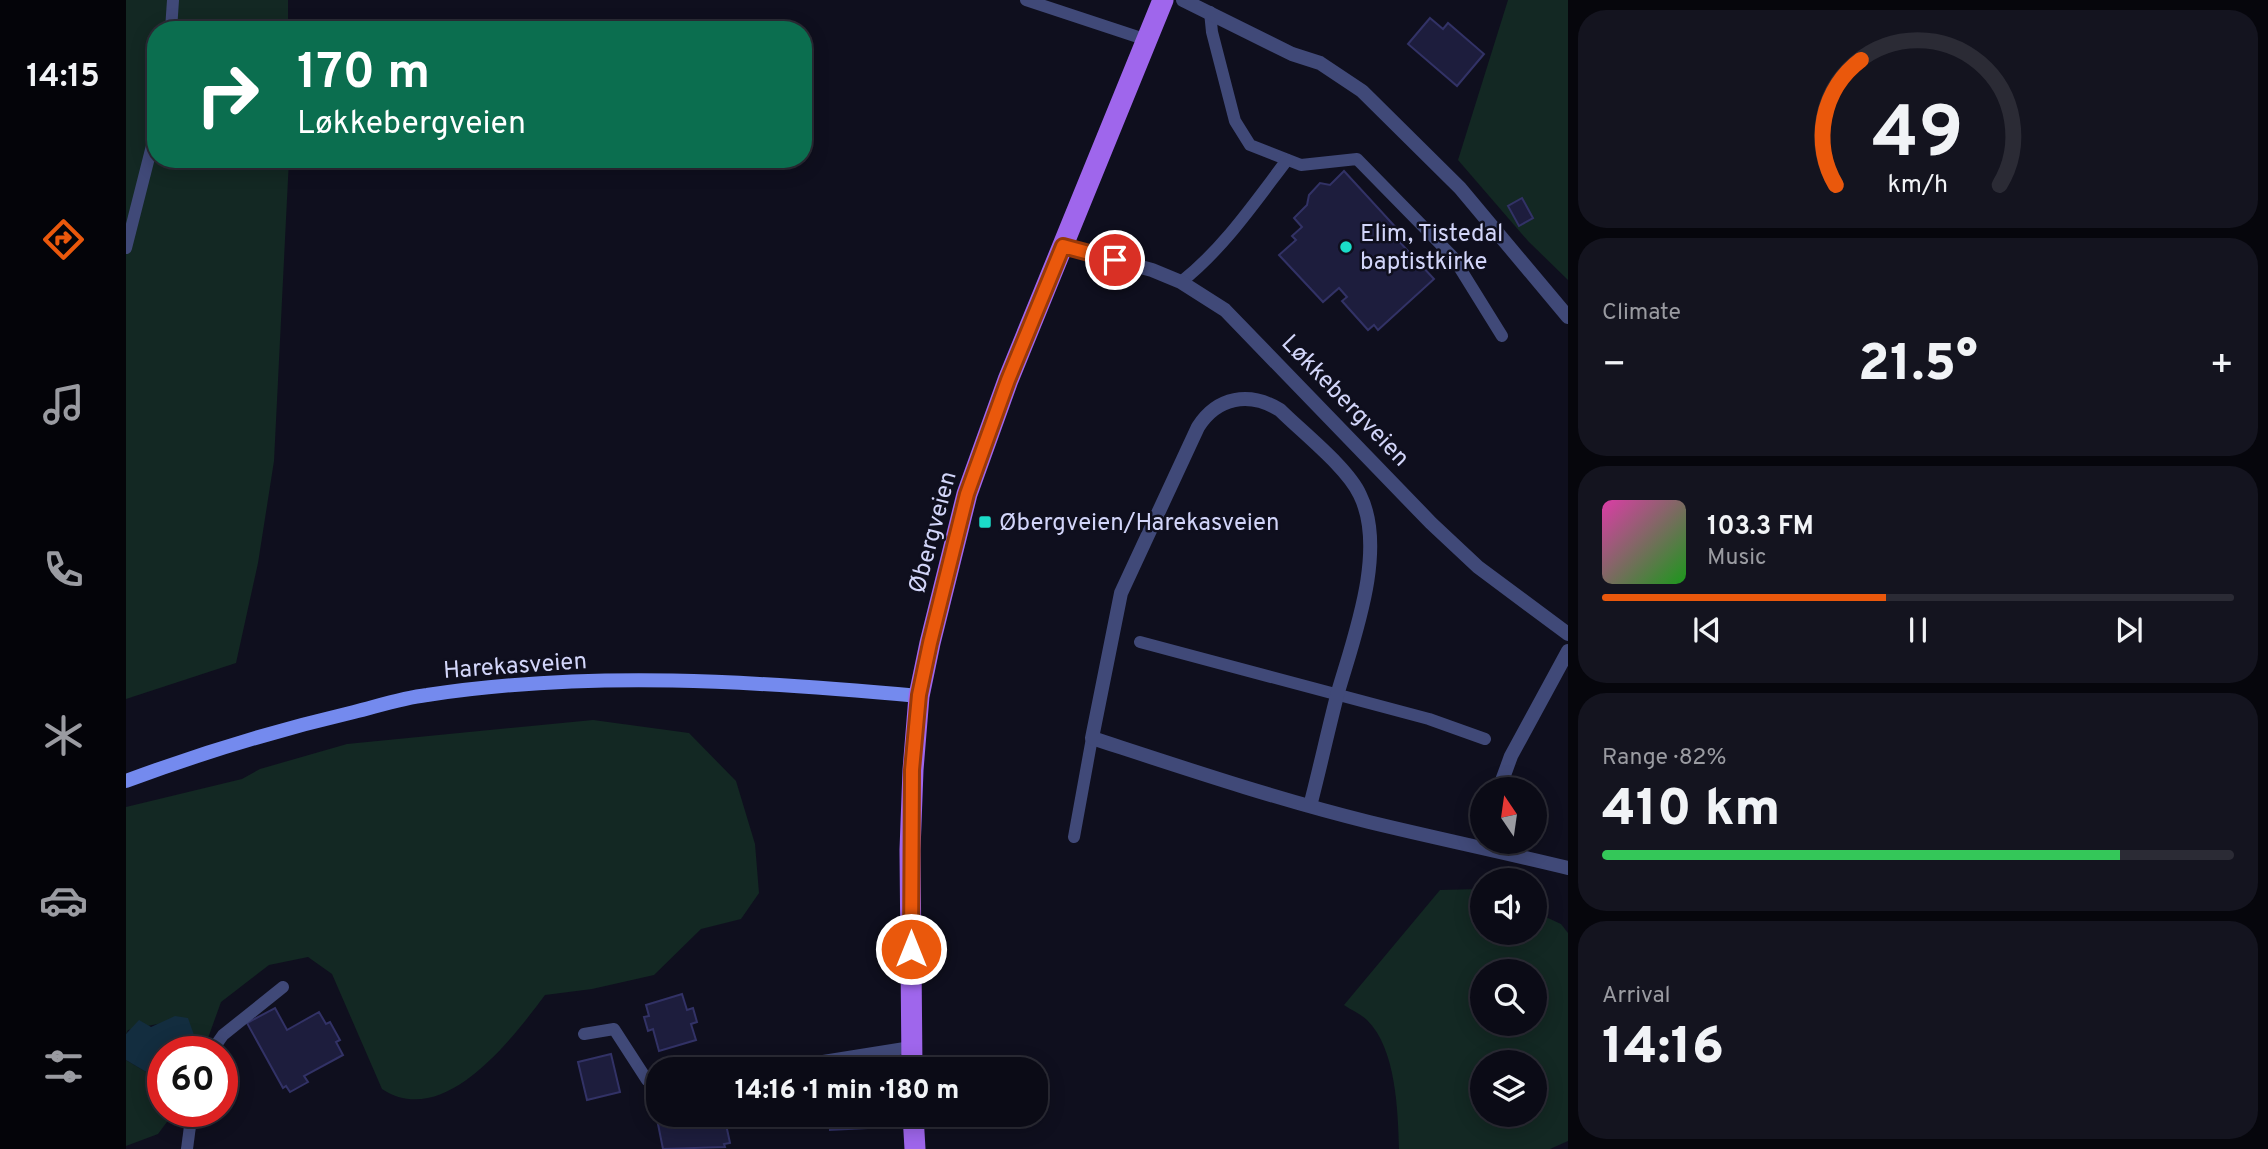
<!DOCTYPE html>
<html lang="en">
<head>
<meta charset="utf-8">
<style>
	:root { --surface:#0b0b16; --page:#14141f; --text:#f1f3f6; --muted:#9a9ba1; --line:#2b2b35; --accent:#ea580c }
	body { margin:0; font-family:Overpass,sans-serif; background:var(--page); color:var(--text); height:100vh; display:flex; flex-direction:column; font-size:26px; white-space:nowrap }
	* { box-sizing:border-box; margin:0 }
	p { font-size:23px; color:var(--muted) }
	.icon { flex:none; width:38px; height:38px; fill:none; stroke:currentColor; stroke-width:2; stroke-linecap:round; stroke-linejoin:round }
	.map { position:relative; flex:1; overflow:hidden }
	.panel { display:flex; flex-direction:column; gap:10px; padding:10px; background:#06060c; width:700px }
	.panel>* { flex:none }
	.hud { position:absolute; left:21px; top:21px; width:665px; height:147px; border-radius:28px; box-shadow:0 4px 18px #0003,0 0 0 2px var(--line); background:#0b6e4f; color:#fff; overflow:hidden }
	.needle { width:46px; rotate:347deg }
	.tools { position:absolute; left:1344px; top:777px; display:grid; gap:14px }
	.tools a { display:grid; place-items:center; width:77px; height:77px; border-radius:50%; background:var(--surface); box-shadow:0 4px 18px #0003,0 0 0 2px var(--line); font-size:35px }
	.speed { position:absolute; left:21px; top:1036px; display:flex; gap:14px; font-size:35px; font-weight:700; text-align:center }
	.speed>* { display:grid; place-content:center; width:91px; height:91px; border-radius:50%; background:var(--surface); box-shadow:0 4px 18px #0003,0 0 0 2px var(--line); line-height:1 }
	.speed .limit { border:10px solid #d22; background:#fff; color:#111 }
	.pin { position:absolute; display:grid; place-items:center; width:60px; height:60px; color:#fff; margin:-30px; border:4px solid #fff; border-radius:50%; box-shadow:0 2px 7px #0007 }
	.me { position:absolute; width:77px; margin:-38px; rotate:0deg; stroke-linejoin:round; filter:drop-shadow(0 0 5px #0008) }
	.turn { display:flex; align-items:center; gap:24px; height:147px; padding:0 35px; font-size:32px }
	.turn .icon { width:91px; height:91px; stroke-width:2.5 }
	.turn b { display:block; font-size:49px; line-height:60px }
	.big { font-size:52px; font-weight:800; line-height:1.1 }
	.panel .card { flex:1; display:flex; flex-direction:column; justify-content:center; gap:10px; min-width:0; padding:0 24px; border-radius:28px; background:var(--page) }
	.panel .dial { align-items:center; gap:0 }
	.dial svg { height:182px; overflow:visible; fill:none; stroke:var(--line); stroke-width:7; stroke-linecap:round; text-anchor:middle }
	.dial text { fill:var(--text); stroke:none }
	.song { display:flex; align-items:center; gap:21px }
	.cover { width:84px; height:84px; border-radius:10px; background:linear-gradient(135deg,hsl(320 70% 55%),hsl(120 70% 35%)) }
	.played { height:7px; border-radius:4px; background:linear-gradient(90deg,var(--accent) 45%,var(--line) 45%) }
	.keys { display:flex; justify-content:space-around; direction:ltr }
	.heat { display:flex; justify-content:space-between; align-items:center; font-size:38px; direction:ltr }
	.charge { height:10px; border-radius:5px; background:linear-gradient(90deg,#34c759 82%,var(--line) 0) }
	.trip { position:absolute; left:520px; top:1057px; width:402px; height:70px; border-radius:28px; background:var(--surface); box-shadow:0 4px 18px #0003,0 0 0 2px var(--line); font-weight:800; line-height:70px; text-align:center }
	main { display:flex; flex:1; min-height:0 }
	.tab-bar { display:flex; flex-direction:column; width:126px; justify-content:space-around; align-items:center; background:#040409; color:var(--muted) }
	.tab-bar .icon { width:49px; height:49px }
	.tab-bar .active { color:var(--accent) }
	.tab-bar b { font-size:32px; color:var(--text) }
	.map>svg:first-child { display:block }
</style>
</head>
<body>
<main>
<nav class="tab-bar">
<b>14:15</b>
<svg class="icon active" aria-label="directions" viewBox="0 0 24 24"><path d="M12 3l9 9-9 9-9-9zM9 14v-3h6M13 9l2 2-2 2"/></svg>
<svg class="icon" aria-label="music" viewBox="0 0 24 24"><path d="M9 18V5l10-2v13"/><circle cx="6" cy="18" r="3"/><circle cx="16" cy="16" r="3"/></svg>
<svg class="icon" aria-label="phone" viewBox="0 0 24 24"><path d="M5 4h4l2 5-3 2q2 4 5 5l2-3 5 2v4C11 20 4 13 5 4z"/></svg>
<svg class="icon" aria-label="climate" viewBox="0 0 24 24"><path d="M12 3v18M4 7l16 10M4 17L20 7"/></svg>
<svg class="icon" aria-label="car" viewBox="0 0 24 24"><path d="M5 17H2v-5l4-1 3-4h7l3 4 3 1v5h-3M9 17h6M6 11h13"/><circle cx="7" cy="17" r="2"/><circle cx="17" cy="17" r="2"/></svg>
<svg class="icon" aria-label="filters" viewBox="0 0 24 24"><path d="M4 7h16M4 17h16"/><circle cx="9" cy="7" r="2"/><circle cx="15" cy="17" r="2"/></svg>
</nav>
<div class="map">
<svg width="1442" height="1149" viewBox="0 0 1442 1149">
	<rect width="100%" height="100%" fill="#0f0f1e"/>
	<!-- green -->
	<g fill="#132823" fill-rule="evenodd">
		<polygon points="0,0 162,0 162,30 30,30 30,159 163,159 148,461 132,563 110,663 0,699"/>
		<polygon points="1382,0 1442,0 1442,280 1402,241 1332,160"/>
		<path d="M467,720L563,733L610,781L629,844L633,893L615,919L575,929L528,975L466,989L419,995C386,1039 318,1130 256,1089L206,974L182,957L143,965L95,1002L77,1052L73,1050L61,1018L2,1030L0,1034V807L116,779L134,769L221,744Z"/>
		<path d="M1356,889V933H1409V912L1435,924L1442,933V1141L1424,1149H1273C1272,1111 1270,1048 1241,1020C1235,1014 1225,1010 1218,1005L1314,890ZM1356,971H1409V1024H1356ZM1409,1062V1115H1356V1062Z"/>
		<polygon points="0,1060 37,1082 37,1111 49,1111 32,1134 0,1146"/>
	</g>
	<!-- water -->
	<polygon fill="#132d3f" points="49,1016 62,1018 74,1052 37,1052 37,1082 0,1060 0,1034 13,1020 25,1027"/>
	<!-- building -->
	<g fill="#1d1d3d" stroke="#323266" stroke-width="2">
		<polygon points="1304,18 1317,29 1322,23 1358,54 1331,86 1282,44"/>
		<polygon points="1218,171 1274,232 1269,237 1308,279 1252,330 1248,325 1242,330 1216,301 1221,297 1213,288 1197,302 1153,255 1170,240 1166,236 1176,227 1168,218 1181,205 1183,195 1194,183 1204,185"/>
		<polygon points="1396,198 1407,218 1393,226 1382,206"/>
		<polygon points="556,994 561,1010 567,1008 571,1022 565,1024 570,1040 533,1051 527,1029 522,1031 518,1017 523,1016 520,1005"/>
		<polygon points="149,1008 161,1030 193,1012 200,1024 204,1022 214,1040 210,1042 217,1055 178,1076 182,1082 164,1092 160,1086 157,1088 121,1023"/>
		<polygon points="485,1054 494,1092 461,1100 452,1062"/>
		<polygon points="598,1115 604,1143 598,1144 599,1147 537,1149 531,1119 549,1115"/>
		<polygon points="704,1115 740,1115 741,1128 704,1130"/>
	</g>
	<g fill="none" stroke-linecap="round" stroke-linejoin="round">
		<!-- lane -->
		<g stroke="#404978" stroke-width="12">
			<polyline points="900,0 1021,40"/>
			<polyline points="1084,12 1086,32 1109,121 1124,145 1175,165 1231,159 1327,257 1376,336"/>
			<polyline points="45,30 47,0"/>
			<polyline points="0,248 30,130"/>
			<path d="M1055,282C1097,249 1129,202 1161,160"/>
			<polyline points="1014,642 1303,719 1359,739"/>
			<polyline points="948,837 966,738"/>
			<polyline points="458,1034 488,1029 521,1080 532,1084"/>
			<polyline points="85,1052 97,1035 157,987"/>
			<polyline points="647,1069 785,1047"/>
			<polyline points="61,1149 66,1111"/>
		</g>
		<!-- street -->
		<g stroke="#404978" stroke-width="14">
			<polyline points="1057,0 1166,54 1194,63 1236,91 1334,188 1442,317"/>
			<polyline points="937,246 1026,270 1055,282 1099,310 1305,523 1352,567 1442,634"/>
			<polyline points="1373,789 1385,756 1442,651"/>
			<path d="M1184,806C1194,768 1202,730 1212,692C1228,637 1261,550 1234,495C1222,468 1176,432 1154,410C1123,391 1091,397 1072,427L995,593L966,738C1058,768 1150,799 1243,822C1309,838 1376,852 1442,868"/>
		</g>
		<!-- secondary -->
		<path stroke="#748aee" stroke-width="14" d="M0,781C75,753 151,730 228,712C252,706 276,698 301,695C464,670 629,681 793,696"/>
		<!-- primary -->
		<g stroke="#9f66ec" stroke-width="21">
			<polyline points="786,1069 784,850 787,770 793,696 804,643 841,494 882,380 1037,0"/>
			<polyline points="787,1115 789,1149"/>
		</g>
	</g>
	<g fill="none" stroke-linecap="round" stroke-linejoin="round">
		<defs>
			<polyline id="route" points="785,949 786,770 793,695 804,643 841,494 882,380 937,246 989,260"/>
		</defs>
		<!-- route casing -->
		<use href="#route" stroke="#983908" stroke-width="18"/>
		<!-- route -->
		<use href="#route" stroke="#ea580c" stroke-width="12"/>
	</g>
	<!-- markers -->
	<g fill="#1bdcc9" stroke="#0f0f1e" stroke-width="2.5">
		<circle cx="1220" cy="247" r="7"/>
		<rect x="852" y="515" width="14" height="14" rx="3.5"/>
	</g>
	<g text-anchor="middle" stroke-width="5" stroke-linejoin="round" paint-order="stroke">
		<!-- poi labels -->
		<g font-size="24" fill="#d2d5f9" stroke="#0f0f1e" text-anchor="start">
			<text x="1234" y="241">Elim, Tistedal<tspan x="1234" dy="28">baptistkirke</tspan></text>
			<text x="873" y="530">Øbergveien/Harekasveien</text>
		</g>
		<!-- street labels -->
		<g font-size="24" fill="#d2d5f9" stroke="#0f0f1e">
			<text transform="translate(1220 400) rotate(46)" y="8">Løkkebergveien</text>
			<text transform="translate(806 532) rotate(-75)" y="8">Øbergveien</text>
			<text transform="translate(389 665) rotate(-4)" y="8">Harekasveien</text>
		</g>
	</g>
</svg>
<div class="tools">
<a><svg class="needle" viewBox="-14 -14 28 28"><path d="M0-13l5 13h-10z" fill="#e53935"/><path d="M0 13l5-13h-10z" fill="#9a9ba1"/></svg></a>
<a><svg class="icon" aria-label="sound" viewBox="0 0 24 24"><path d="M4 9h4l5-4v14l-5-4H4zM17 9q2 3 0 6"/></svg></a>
<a><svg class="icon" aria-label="search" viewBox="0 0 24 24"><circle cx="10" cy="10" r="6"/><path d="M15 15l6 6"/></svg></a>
<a><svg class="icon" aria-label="layers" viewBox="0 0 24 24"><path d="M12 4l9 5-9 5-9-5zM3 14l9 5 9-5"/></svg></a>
</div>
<div class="speed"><div class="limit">60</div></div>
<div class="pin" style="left:989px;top:260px;background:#d93025"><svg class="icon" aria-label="arrive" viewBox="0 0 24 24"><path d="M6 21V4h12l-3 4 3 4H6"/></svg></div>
<svg class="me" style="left:785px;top:949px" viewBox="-20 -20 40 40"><circle r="17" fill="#ea580c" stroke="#fff" stroke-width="3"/><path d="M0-11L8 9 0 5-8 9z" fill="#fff"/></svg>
<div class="trip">14:16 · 1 min · 180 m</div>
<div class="hud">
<div class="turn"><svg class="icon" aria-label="right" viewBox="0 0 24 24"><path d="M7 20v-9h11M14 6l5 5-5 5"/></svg><div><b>170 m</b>Løkkebergveien</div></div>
</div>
</div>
<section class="panel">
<div class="card dial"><svg viewBox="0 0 100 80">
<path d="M14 69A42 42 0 1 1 86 69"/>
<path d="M14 69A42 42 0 0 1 25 14" stroke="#ea580c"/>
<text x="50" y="56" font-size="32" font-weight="700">49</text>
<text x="50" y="72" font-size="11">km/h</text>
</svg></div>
<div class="card"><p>Climate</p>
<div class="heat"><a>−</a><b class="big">21.5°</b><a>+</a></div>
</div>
<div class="card">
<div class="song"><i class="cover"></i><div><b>103.3 FM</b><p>Music</p></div></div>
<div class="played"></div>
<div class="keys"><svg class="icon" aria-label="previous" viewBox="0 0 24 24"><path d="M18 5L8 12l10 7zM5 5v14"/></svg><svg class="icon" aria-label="pause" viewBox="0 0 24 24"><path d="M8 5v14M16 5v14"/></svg><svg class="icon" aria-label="next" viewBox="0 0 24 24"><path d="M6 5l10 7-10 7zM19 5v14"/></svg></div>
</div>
<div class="card"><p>Range · 82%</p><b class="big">410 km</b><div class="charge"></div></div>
<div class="card"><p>Arrival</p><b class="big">14:16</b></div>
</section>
</main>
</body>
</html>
